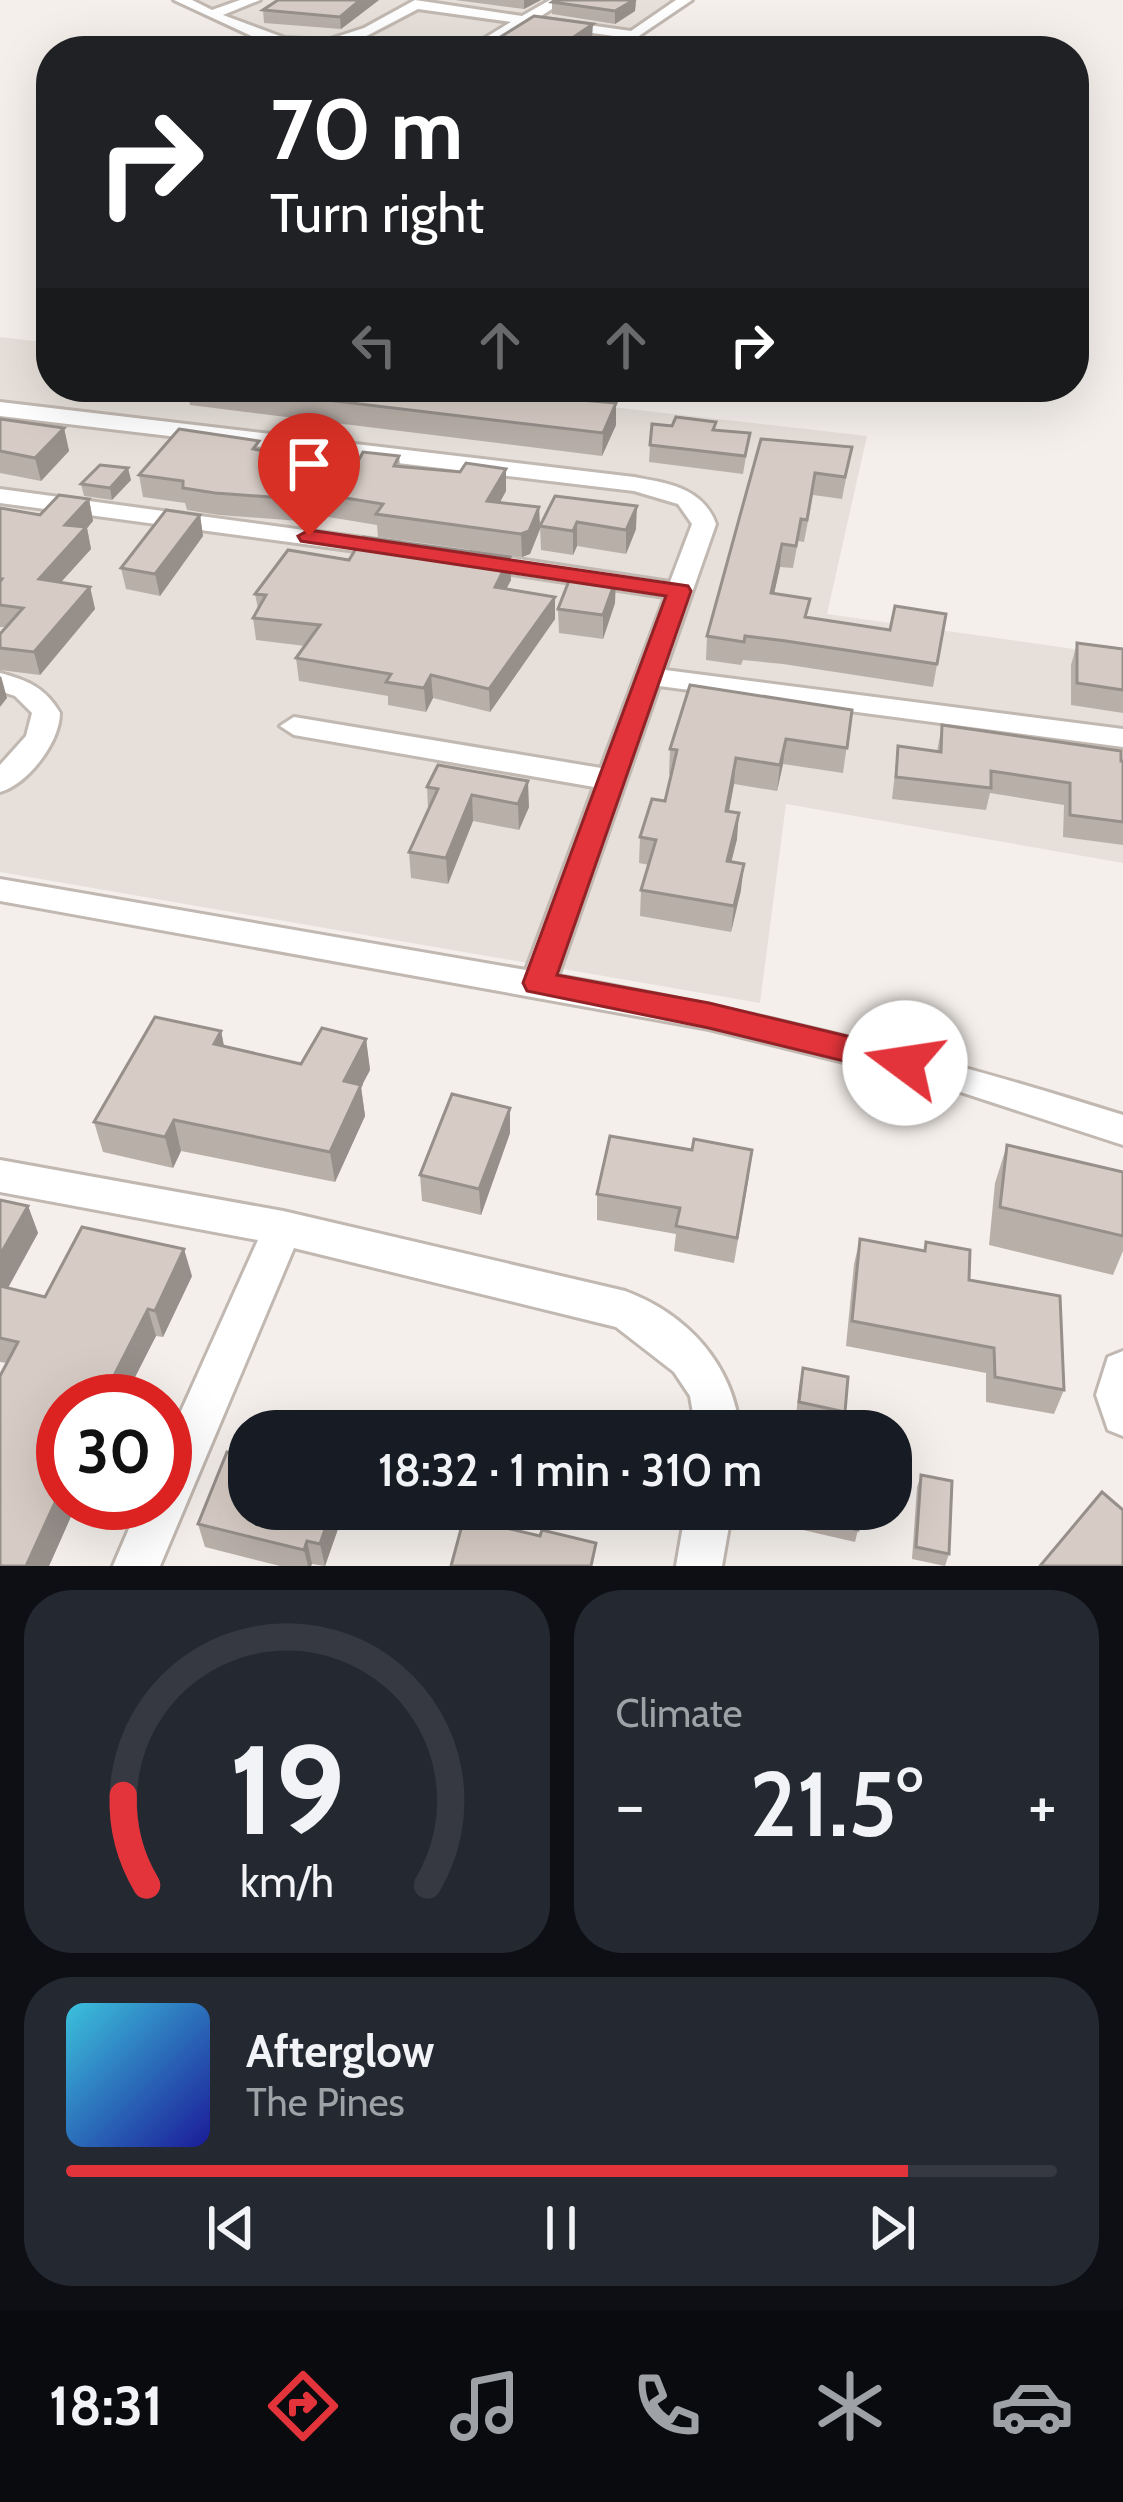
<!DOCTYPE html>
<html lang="en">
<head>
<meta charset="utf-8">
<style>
	:root { --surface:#171b24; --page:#242831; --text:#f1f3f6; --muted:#9ea1a6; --line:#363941; --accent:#e2343a }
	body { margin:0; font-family:Cabin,sans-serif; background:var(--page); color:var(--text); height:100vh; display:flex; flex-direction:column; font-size:45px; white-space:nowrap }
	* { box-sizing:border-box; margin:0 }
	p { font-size:39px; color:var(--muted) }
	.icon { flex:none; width:66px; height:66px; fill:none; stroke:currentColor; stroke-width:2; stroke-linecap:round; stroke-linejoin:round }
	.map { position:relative; height:1566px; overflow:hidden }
	.panel { display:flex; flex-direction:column; gap:24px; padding:24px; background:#0d0f14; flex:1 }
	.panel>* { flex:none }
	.guide { position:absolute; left:36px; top:36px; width:1053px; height:366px; border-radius:48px; box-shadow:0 12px 48px #0002; background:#202124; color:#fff; overflow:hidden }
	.speed { position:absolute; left:36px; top:1374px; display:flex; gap:24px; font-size:60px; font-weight:700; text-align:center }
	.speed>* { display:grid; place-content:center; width:156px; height:156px; border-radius:50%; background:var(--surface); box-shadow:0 12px 48px #0002; line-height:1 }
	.speed .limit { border:18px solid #d22; background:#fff; color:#111 }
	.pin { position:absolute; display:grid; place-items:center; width:102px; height:102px; color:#fff; margin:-123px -51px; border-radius:50% 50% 50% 0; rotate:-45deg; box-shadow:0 0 12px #0007 }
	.pin .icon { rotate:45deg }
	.me { position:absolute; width:132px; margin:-66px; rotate:284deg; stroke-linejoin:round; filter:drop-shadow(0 0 9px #0008) }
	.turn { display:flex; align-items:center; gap:42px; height:252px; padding:0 36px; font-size:54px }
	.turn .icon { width:156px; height:156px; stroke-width:2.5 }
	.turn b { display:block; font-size:84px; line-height:102px }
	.lanes { display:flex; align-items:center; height:114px; padding:0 36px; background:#0003; justify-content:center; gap:60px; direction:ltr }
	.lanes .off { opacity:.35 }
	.big { font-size:90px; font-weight:600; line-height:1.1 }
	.panel .tile { flex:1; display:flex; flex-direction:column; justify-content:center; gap:18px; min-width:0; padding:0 42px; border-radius:48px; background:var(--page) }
	.panel .dial { align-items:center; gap:0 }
	.dial svg { height:312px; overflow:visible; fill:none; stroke:var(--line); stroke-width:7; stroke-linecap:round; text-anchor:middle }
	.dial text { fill:var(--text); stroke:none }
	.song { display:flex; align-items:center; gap:36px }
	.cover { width:144px; height:144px; border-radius:18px; background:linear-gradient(135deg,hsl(190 70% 55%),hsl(240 70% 35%)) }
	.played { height:12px; border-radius:6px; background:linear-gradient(90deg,var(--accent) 85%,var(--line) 85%) }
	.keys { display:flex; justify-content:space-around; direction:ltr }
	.heat { display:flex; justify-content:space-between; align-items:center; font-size:66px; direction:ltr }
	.panel .tiles { flex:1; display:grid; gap:24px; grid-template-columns:1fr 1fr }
	.tile:last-child { grid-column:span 2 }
	.trip { position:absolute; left:228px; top:1410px; width:684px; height:120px; border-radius:48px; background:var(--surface); box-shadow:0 12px 48px #0002; font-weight:600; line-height:120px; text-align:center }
	.dock { display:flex; height:192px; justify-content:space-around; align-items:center; background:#090b0e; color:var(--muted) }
	.dock .icon { width:84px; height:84px }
	.dock .on { color:var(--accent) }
	.dock b { font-size:54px; color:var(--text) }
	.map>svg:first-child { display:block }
</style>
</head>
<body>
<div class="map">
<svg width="1123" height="1566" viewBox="0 0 1123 1566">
	<rect width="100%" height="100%" fill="#f4efeb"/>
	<!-- residential -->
	<g fill="#e7e0da">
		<polygon points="184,0 674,0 599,51 345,51 274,40"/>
		<polygon points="0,337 51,343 51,387 436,387 867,436 827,614 1123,656 1123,863 786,804 760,1003 0,872"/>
	</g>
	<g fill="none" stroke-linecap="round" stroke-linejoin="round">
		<defs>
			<g id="street">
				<polygon points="174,0 192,0 212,10 240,0 260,0 223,15 285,38 327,40 364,28 415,0 522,16 550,0 566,0 538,18 631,31 676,0 692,0 621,48 614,44 621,37 527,24 481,51 467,49 511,22 418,9 355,42 305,49 258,39"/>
				<path d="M0,402L634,477C668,483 703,488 716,524L665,670L1123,729V747L659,686L558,976C753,1010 934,1055 1123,1115V1145L945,1087L709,1029L0,901V879L526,970L594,787L294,735L280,726L294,717L601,768L665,597L471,568L458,560L471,552L670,582L692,524L678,504L634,491L0,416Z"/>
				<polygon points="0,489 400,543 412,550 400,557 0,503"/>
				<path d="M0,673C27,680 46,688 60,713C60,742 28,784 0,792V765L26,736L32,713L15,696L0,691Z"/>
				<path d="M0,1160L283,1211L625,1291C687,1314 733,1364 740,1431H696L690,1396L674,1372L616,1327L294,1248L160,1566H113L140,1503H165V1447L258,1240L0,1192Z"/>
				<polygon points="1123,1351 1123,1436 1108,1430 1096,1395 1108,1357"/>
				<polygon points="686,1509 732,1509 722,1566 676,1566"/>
			</g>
		</defs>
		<!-- street casing -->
		<use href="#street" stroke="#c1b8b1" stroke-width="6"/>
		<!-- street -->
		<use href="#street" fill="#fff" fill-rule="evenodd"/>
	</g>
	<!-- wall -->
	<g fill="#b9afa9">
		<polygon points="278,0 379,0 341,29 264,23 263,10"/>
		<polygon points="455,0 541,0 524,9"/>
		<polygon points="555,0 636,0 635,11 615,24 552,14 552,2"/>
		<polygon points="187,387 431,387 481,393 522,391 522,396 616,425 602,456 190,405"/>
		<polygon points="0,419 64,428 69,451 41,481 0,473"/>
		<polygon points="715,430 750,433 743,474 649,462 650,445"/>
		<polygon points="761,439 852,447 842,499 813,495 804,542 798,541 793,568 780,567 774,594 807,617 890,630 946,614 933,687 783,664 743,660 741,665 706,660 707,636"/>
		<polygon points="260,450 356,465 399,456 400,466 506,491 500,502 539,507 540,529 530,554 522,557 378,537 377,525 304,513 300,521 219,515 187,510 185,503 143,497 139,475"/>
		<polygon points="131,480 112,500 84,496 81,484"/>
		<polygon points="555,496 636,529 626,554 577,546 573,555 541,550 540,526"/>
		<polygon points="89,499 93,521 87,528 91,549 61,582 90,587 95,609 40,675 0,670 0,634 6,627 0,627 0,508 40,515"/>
		<polygon points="200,515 203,536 160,596 126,589 121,568"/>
		<polygon points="510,557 511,580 506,589 555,597 555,619 490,712 433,698 426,712 388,705 388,696 299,681 296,658 305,646 256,640 253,618 258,609 255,594 349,560"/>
		<polygon points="615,603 603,639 559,633 558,609"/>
		<polygon points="1077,643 1123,649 1123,713 1071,705 1071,665"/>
		<polygon points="852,710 843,773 783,764 777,791 734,784 729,811 737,839 731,862 741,890 731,932 640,916 641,890 649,865 639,863 640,837 665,801 671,775 669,774 670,749"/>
		<polygon points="942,725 1123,761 1123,845 1063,837 1064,805 990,793 986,810 892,799 898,746 937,751"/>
		<polygon points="427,787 529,807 519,830 473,821 448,884 411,878 409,852 428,809"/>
		<polygon points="221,1031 224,1046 301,1064 366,1039 370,1070 361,1087 365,1116 335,1182 181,1151 173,1168 103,1152 94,1122"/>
		<polygon points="510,1108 510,1133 481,1215 422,1201 420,1175"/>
		<polygon points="1007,1145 1123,1172 1123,1251 1113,1275 989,1245 995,1183"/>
		<polygon points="749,1176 734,1263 674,1251 676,1234 597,1220 597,1194"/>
		<polygon points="0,1200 28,1206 38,1233 8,1288 45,1297 192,1276 163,1337 156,1336 63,1503 77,1503 49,1566 7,1363 0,1362"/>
		<polygon points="860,1239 924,1251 926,1242 969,1280 1064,1390 1054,1414 986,1402 986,1373 846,1346 854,1264"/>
		<polygon points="800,1380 845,1412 842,1424 796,1415"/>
		<polygon points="921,1475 949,1554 945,1566 912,1559 917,1487"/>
		<polygon points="249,1509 345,1509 325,1566 312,1564 311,1566 280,1566 205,1547 198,1524"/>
		<polygon points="779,1509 858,1530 855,1542 777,1524"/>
	</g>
	<!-- shaded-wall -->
	<g fill="#968f8a">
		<polygon points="360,0 379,0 341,29 340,17"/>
		<polygon points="524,0 541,0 524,9"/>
		<polygon points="634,0 636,0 635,11 615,24 615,11"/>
		<polygon points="593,24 592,38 573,51 553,51"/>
		<polygon points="616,403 616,425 602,456 603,433"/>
		<polygon points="64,428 69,451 41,481 35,458"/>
		<polygon points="128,468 131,480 112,500 110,488"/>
		<polygon points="506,469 506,491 488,524 487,501"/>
		<polygon points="302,491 304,513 300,521 297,499"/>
		<polygon points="89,499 93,521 87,528 91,549 44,601 39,579 65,525"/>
		<polygon points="637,506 636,529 626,554 626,530"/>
		<polygon points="539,507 540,529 530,554 522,557 521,534"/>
		<polygon points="200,515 203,536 160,596 155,574"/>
		<polygon points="577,522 577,546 573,555 573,531"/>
		<polygon points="782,544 780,567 769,616 771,593"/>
		<polygon points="510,557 511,580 495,610 495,587"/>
		<polygon points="616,579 615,603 603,639 603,615"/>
		<polygon points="90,587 95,609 40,675 34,652"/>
		<polygon points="555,597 555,619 490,712 489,689"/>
		<polygon points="431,675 433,698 426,712 424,688"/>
		<polygon points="1,676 7,698 0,707 0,677"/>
		<polygon points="786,739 783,764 777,791 780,765"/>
		<polygon points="736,758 734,784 724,837 726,811"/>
		<polygon points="528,781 529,807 519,830 518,804"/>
		<polygon points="472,795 473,821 448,884 446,858"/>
		<polygon points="739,813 737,839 725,887 727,861"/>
		<polygon points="744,864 741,890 731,932 734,906"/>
		<polygon points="221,1031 227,1062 214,1044"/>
		<polygon points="366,1039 370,1070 361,1087 365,1116 335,1182 330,1152 344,1081"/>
		<polygon points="510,1108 510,1133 481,1215 479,1189"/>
		<polygon points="174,1120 181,1151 173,1168 165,1137"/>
		<polygon points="28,1206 38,1233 4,1295 0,1286 0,1255"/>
		<polygon points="184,1249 192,1276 163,1337 155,1311"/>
		<polygon points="148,1309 156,1336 123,1401 101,1401"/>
		<polygon points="63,1485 63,1503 77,1503 49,1566 26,1566"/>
		<polygon points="332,1509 345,1509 325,1566 320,1544"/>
		<polygon points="307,1541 312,1564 311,1566 308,1566 304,1550"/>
	</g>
	<!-- building -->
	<g fill="#d7ccc5" stroke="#968f8a" stroke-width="3">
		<polygon points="278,0 360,0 340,17 263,10"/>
		<polygon points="555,0 634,0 615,11 552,2"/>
		<polygon points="534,16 593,24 553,51 501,51 483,48"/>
		<polygon points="218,387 431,387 481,393 485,387 491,387 522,391 520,395 616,403 603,433"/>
		<polygon points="676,417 716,422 713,430 750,433 745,456 650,445 652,424 672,426"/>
		<polygon points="0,419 64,428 35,458 0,451"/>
		<polygon points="179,429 259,441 253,449 356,465 363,452 399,456 394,466 460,472 466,463 506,469 487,501 539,507 529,531 521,534 376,514 383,504 302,491 297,499 215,493 183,488 183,481 139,475"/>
		<polygon points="761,439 852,447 845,477 815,473 807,520 801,519 796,546 782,544 771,593 810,599 805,617 890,630 895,606 946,614 937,664 786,641 745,636 744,642 707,636"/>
		<polygon points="100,465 128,468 110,488 81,484"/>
		<polygon points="59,495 89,499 65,525 86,527 39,579 90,587 34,652 0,648 0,634 23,608 0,605 0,582 2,579 0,579 0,508 40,515"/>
		<polygon points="555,496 637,506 626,530 577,522 573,531 540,526"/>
		<polygon points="166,510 200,515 155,574 121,568"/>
		<polygon points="363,537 510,557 495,587 555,597 489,689 431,675 424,688 386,682 391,674 296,658 320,625 253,618 266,595 255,594 288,550 349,560"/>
		<polygon points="572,573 616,579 603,615 558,609"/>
		<polygon points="1077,643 1123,649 1123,690 1077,683"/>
		<polygon points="690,685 852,710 847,748 786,739 780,765 736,758 726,811 739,813 727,861 744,864 734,906 641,890 656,840 640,837 652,799 665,801 677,750 670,749"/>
		<polygon points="942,725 1121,751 1121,761 1123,761 1123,822 1070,815 1070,783 991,771 991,788 896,777 898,746 941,752"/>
		<polygon points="438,765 528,781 518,804 472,795 446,858 409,852 438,789 427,787"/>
		<polygon points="155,1017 221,1031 214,1044 301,1064 322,1028 366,1039 344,1081 361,1085 330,1152 174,1120 165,1137 94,1122"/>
		<polygon points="452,1094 510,1108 479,1189 420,1175"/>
		<polygon points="610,1136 692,1150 694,1139 752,1150 737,1238 676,1226 680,1208 597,1194"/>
		<polygon points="1007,1145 1123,1172 1123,1236 1000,1207"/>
		<polygon points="0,1200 28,1206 0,1255"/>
		<polygon points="82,1227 184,1249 155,1311 148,1309 101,1401 63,1401 63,1485 26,1566 0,1566 0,1376 18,1342 0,1338 0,1286 45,1297"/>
		<polygon points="860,1239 925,1251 926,1242 970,1250 969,1280 1060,1296 1064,1390 995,1377 994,1348 852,1321"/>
		<polygon points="803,1368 848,1377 845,1412 799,1402"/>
		<polygon points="227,1452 249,1457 249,1509 332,1509 320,1544 307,1541 304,1550 198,1524"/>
		<polygon points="921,1475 952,1481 949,1554 916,1547"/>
		<polygon points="1102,1492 1123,1510 1123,1566 1040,1566"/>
		<polygon points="780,1509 861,1509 858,1530 779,1512"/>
		<polygon points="464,1518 540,1536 542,1530 596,1543 591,1566 451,1566"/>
	</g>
	<!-- route -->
	<polygon fill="#e2343a" stroke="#932226" stroke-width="3" points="309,530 688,586 691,591 557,975 709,1003 905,1050 917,1054 922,1063 917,1072 905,1076 709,1028 527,991 523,983 666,596 301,541 298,536"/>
</svg>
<div class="speed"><div class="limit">30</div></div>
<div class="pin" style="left:309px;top:536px;background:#d93025"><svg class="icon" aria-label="arrive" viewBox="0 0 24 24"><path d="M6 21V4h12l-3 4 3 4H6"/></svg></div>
<svg class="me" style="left:905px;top:1063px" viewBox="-20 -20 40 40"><circle r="19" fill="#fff"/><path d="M0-13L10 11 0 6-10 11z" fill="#e2343a"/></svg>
<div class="trip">18:32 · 1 min · 310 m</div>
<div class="guide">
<div class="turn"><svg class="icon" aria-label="right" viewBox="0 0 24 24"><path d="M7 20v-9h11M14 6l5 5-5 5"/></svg><div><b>70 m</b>Turn right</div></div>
<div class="lanes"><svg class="icon off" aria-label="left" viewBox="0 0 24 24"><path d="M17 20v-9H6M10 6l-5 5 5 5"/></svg><svg class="icon off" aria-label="ahead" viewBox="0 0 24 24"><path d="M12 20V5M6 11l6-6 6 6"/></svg><svg class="icon off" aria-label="ahead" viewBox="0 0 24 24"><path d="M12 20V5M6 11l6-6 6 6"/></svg><svg class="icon" aria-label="right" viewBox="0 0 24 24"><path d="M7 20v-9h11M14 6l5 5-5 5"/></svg></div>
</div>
</div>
<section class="panel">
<div class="tiles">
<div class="tile dial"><svg viewBox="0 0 100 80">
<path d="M14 69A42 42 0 1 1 86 69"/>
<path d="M14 69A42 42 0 0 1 8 46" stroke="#e2343a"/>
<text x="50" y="56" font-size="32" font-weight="700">19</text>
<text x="50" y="72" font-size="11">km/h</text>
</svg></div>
<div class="tile"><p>Climate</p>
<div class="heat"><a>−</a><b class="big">21.5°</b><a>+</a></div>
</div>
<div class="tile">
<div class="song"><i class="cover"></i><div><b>Afterglow</b><p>The Pines</p></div></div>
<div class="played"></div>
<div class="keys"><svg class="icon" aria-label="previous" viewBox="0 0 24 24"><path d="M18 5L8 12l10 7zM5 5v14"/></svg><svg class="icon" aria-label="pause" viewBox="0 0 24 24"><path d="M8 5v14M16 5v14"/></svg><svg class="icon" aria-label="next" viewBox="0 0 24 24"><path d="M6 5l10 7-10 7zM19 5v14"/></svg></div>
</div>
</div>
</section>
<nav class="dock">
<b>18:31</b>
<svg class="icon on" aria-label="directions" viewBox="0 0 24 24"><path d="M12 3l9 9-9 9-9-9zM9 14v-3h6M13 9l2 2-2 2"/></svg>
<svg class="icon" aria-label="music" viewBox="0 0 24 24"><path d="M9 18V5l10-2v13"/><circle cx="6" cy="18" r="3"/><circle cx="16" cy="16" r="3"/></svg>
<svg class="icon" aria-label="phone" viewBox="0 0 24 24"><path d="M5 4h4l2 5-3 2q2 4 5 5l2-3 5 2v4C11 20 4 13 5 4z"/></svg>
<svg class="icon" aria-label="climate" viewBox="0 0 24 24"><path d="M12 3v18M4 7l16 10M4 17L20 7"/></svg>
<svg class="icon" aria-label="car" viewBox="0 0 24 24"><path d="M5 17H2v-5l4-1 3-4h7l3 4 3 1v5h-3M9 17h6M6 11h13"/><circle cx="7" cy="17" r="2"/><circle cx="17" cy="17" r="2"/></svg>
</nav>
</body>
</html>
